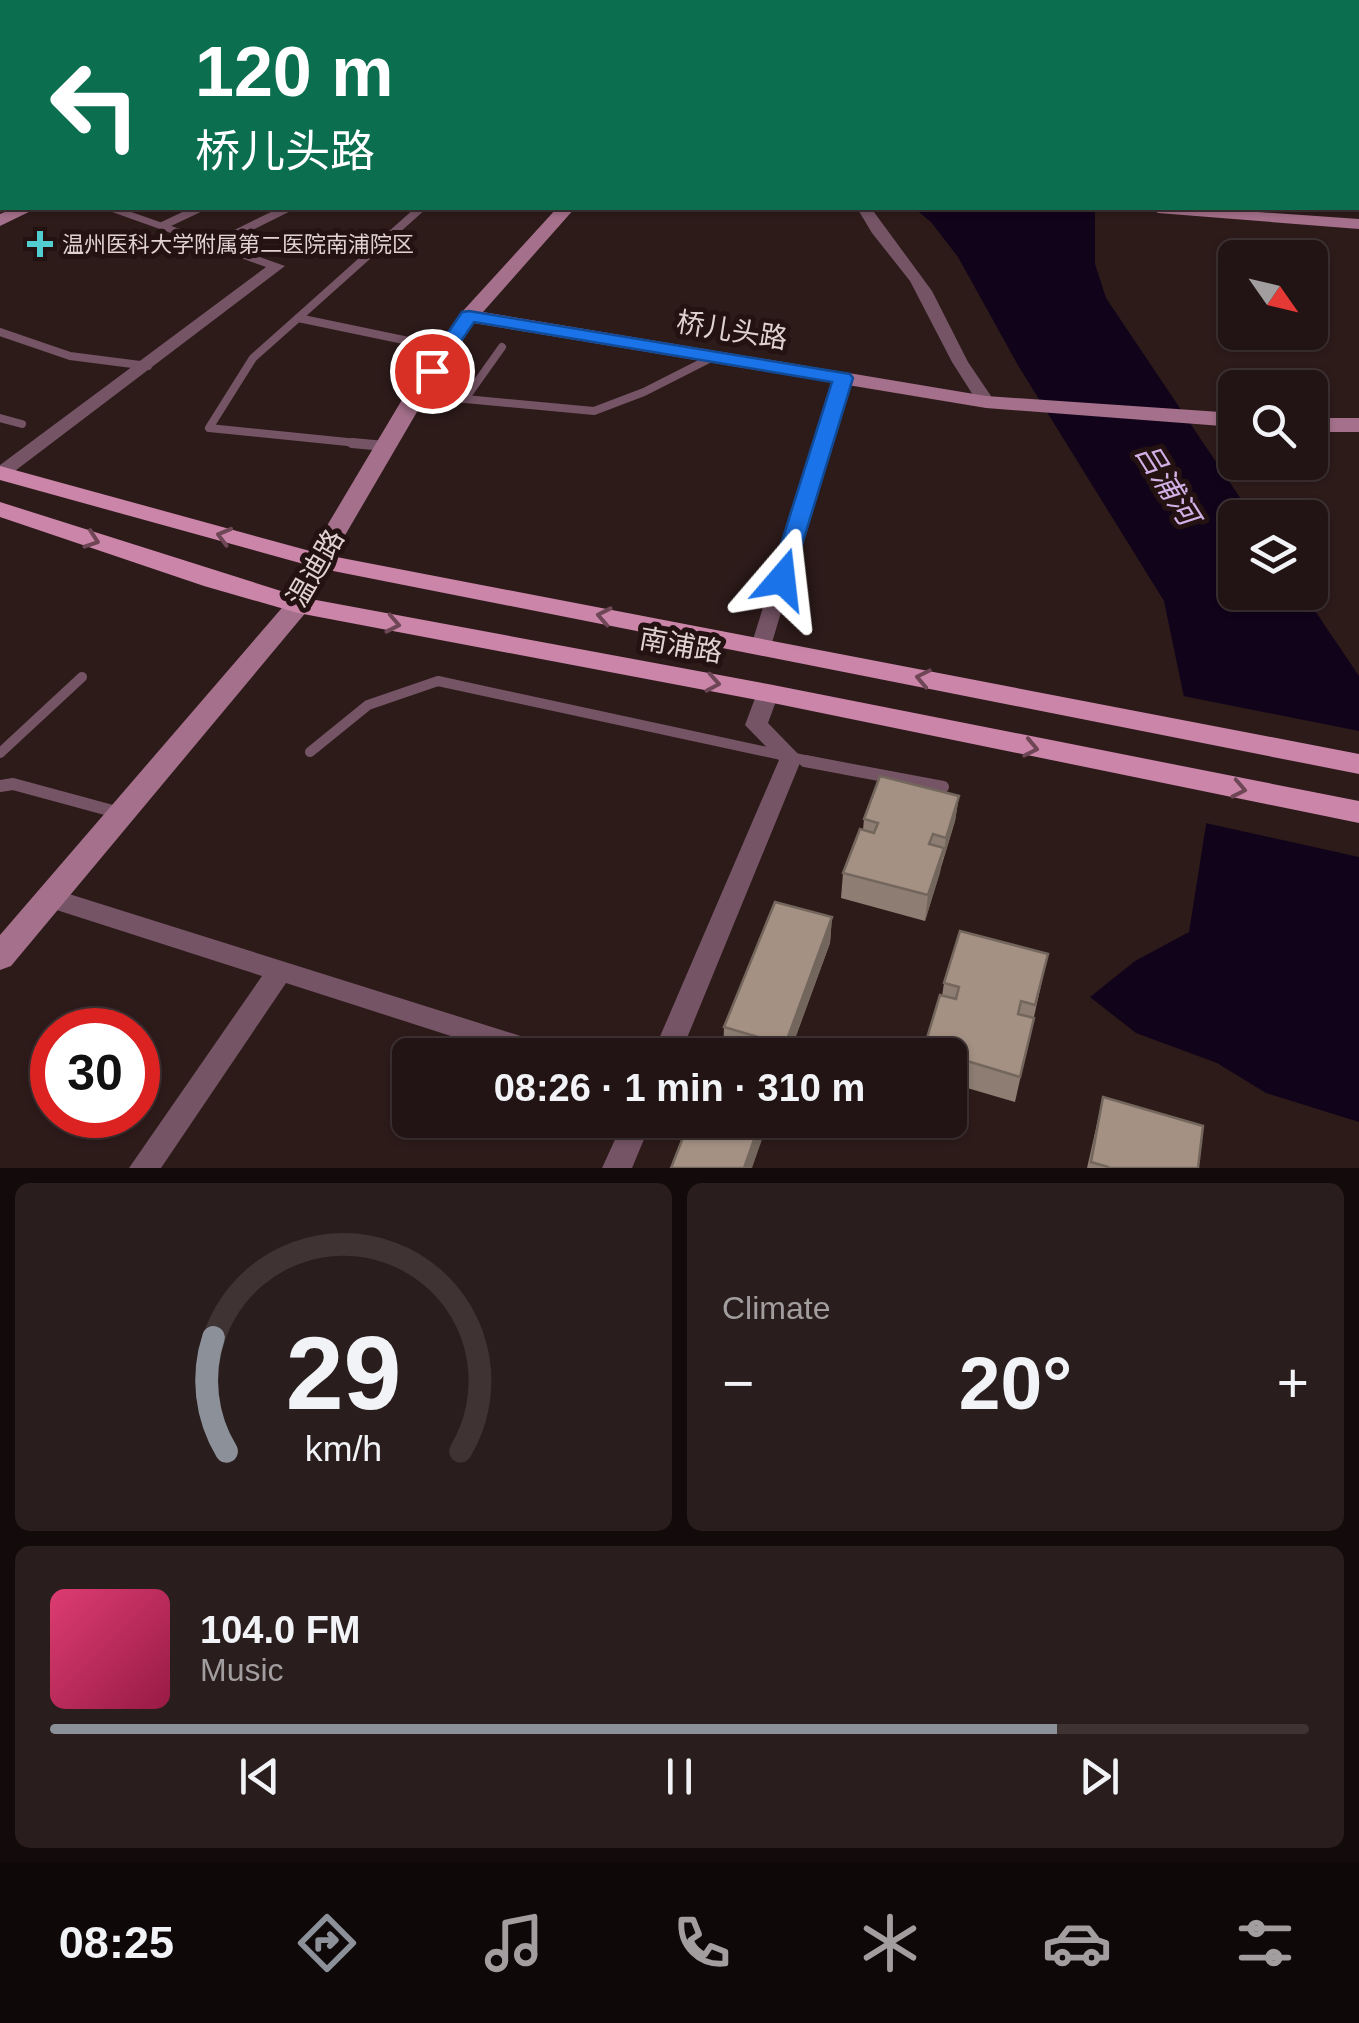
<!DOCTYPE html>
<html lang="en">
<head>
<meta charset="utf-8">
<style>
	:root { --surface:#221414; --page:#2a1d1d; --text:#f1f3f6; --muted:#a29ea0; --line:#3f3334; --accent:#8c9099 }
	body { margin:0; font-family:Helvetica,"Noto Sans SC",sans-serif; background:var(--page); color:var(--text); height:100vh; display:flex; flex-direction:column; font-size:38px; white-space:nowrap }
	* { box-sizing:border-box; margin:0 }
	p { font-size:32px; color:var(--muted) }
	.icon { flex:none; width:55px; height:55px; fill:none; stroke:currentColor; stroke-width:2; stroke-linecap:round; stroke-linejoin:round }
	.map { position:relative; height:1168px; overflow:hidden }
	.details { display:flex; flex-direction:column; gap:15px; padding:15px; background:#130b0b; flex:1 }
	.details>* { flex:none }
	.hud { position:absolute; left:0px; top:0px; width:1360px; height:210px; box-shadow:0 2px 8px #0004,0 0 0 2px var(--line); background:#0b6e4f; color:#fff; overflow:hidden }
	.needle { width:65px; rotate:124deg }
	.controls { position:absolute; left:1218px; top:240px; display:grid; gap:20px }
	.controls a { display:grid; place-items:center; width:110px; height:110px; border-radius:15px; background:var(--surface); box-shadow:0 2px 8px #0004,0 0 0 2px var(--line); font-size:50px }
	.speed { position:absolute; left:30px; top:1008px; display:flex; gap:20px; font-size:50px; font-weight:700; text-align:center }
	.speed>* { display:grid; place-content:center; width:130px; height:130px; border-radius:50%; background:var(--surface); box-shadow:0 2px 8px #0004,0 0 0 2px var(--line); line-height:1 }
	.speed .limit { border:15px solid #d22; background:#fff; color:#111 }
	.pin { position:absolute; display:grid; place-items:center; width:85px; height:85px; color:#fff; margin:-42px; border:5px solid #fff; border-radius:50%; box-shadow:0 2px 10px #0007 }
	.me { position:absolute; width:110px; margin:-55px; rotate:17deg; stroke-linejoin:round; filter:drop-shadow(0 0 8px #0008) }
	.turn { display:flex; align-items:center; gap:35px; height:210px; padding:0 30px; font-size:45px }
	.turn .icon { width:130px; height:130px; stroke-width:2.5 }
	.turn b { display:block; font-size:70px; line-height:85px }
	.big { font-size:75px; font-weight:600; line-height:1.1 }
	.details .card { flex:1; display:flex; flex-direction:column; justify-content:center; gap:15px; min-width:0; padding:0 35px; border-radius:15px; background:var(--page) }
	.details .dial { align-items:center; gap:0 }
	.dial svg { height:260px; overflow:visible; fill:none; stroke:var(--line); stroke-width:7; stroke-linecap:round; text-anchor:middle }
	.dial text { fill:var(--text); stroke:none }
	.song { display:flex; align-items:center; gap:30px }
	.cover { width:120px; height:120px; border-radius:15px; background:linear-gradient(135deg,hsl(340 70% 55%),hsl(340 70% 35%)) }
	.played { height:10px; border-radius:5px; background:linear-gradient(90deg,var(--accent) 80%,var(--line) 80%) }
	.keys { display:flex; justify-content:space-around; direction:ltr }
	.heat { display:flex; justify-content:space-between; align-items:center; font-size:55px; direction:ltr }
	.details .tiles { flex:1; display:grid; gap:15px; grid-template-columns:1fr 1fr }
	.card:last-child { grid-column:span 2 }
	.trip { position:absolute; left:392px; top:1038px; width:575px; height:100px; border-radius:15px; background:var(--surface); box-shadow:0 2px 8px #0004,0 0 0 2px var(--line); font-weight:600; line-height:100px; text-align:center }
	.dock { display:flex; height:160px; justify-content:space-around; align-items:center; background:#0e0808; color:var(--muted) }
	.dock .icon { width:70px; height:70px }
	.dock .selected { color:var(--accent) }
	.dock b { font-size:45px; color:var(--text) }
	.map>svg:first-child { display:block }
</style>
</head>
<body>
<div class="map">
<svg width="1359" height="1168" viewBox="0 0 1359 1168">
	<rect width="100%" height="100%" fill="#2d1b1a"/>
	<!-- water -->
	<g fill="#11031a">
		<polygon points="14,0 456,0 404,2"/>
		<polygon points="786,0 1359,0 1359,37 1358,2"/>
		<polygon points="914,208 1095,208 1095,264 1106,298 1253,517 1235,518 1235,592 1303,593 1359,676 1359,1122 1266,1093 1217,1063 1136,1033 1090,997 1135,961 1189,932 1206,825 1206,803 1164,601 1019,367 958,257 931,222"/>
	</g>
	<!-- pier -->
	<polygon fill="#2d1b1a" points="1178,695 1359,731 1359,857 1201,822"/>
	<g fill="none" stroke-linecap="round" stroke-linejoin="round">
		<!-- ferry -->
		<g stroke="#d2b0e6" stroke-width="2.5" stroke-dasharray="8 6" stroke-linecap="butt">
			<polyline points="134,0 158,2"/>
			<polyline points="1347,2 1359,0"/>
		</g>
		<!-- lane-far2 -->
		<g stroke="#755465" stroke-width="8">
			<polyline points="421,208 298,318 447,349"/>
			<polyline points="162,226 200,208"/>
			<polyline points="215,244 288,208"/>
			<polyline points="298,318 253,358 209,428 377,445"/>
			<polyline points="0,332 70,356 148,366"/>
			<polyline points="502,347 465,399 594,411 644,392 713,357"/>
			<polyline points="417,393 465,399"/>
			<polyline points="0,418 22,424"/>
		</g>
		<!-- lane-far1 -->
		<g stroke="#755465" stroke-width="10">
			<polyline points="352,443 385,446"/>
			<polyline points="310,752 368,705 438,681 818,763"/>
			<polyline points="0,753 82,677"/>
		</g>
		<!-- lane -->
		<g stroke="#755465" stroke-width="12">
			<polyline points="805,761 943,787"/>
			<polyline points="0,786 13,784 120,813"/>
		</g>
		<!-- street -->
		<g fill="#755465" fill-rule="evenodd">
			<polygon points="0,170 2,171 2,179 0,179"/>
			<rect x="1358" y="176" width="1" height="8"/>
			<polygon points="101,208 120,208 285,266 7,477 0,478 0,465 266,267"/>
			<polygon points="857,208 871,208 932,291 968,362 995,402 992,406 980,406 952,362 910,281 872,233"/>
			<polygon points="843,373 851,378 771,646 761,653 754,651 751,646 835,378"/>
			<polygon points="768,686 779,693 768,723 802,758 680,1055 652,1055 779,760 745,725 757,693"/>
			<polygon points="50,888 546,1044 556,1047 560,1055 510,1055 286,983 161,1168 129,1168 262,976 41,905 38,898 41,891"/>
			<polygon points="624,1120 652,1120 632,1168 602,1168"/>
		</g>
		<!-- secondary -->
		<g fill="#a5708b" fill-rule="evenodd">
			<rect x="0" y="33" width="2" height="8"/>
			<polygon points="15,208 37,208 0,226 0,214"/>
			<polygon points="557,208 575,208 483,312 986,396 1235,413 1235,427 986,408 474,323 428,393 330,561 307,611 11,966 0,970 0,935 287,602 306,561 406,393 462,312"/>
			<polygon points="1149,208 1201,208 1359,219 1359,229 1158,213"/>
			<rect x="1310" y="418" width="49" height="14"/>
		</g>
		<!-- primary -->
		<g fill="#ca85a9" fill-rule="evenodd">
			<polygon points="0,466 321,554 1359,754 1359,774 318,568 0,480"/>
			<polygon points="0,502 300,597 768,684 1359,801 1359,823 768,702 298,613 204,586 0,517"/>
		</g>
	</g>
	<!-- wall -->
	<g fill="#8d7d72">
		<polygon points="959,796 955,821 925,921 841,898 843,873 863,830 864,819"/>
		<polygon points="832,917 830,943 789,1055 733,1055 723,1052 724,1027"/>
		<polygon points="1048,954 1015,1102 950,1083 950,1055 923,1055 942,996 944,983"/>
		<polygon points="1103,1097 1198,1168 1087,1168"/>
	</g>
	<!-- shaded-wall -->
	<g fill="#73665c">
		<polygon points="959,796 955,821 942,863 946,838"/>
		<polygon points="944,848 940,873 925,921 928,895"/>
		<polygon points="832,917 830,943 789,1055 784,1055 785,1045"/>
		<polygon points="761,1120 766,1120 765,1131 752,1168 744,1168"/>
	</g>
	<!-- building -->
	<g fill="#a49184" stroke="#73665c" stroke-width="2.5">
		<polygon points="880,776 959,796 946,838 933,834 929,844 944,848 928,895 843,873 860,829 874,833 878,823 864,819"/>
		<polygon points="775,902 832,917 785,1045 724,1027"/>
		<polygon points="960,931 1048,954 1035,1005 1021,1001 1018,1014 1034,1018 1020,1077 924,1048 940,995 956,999 959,987 944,983"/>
		<polygon points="1103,1097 1203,1126 1198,1168 1108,1168 1108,1167 1091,1162"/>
		<polygon points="690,1120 761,1120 744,1168 671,1168"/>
	</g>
	<!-- one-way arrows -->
	<defs><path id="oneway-chevron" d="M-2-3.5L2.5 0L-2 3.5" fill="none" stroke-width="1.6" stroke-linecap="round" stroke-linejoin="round" transform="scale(2.5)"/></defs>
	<g stroke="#6e4655">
		<use href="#oneway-chevron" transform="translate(224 536) rotate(-165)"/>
		<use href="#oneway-chevron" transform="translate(92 540) rotate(19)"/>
		<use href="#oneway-chevron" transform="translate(604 616) rotate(-169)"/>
		<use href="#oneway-chevron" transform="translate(393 624) rotate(11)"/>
		<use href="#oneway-chevron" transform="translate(923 678) rotate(-168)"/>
		<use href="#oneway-chevron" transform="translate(713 683) rotate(10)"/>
		<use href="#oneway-chevron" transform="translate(1031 748) rotate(12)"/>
		<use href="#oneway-chevron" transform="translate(1239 789) rotate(11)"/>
	</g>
	<!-- route -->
	<polygon fill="#1a73e8" stroke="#114b97" stroke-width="2.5" points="469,311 850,374 853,378 790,584 774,584 770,579 832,382 474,322 438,375 425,375 422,371 462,312"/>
	<!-- markers -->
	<path fill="#52cdd0" stroke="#231211" stroke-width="4" d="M35 229h10v10h10v10h-10v10h-10v-10h-10v-10h10z"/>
	<g text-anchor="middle" stroke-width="10" stroke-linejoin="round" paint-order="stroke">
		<!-- far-poi labels -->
		<g font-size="22" fill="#dfd2d1" stroke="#231211" text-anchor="start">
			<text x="62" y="252">温州医科大学附属第二医院南浦院区</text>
		</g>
		<!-- street labels -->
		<g font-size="28" fill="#dfd2d1" stroke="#231211">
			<text transform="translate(732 330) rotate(9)" y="10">桥儿头路</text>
			<text transform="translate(315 568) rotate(-60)" y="10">温迪路</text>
			<text transform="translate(681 645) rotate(10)" y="10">南浦路</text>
		</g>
		<!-- water labels -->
		<g font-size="30" font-style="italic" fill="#d2b0e6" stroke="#231211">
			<text transform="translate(1167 484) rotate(58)" y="10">吕浦河</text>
		</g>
	</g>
</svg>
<div class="controls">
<a><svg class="needle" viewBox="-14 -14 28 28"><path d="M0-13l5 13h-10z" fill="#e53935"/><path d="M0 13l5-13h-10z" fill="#a29ea0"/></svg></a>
<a><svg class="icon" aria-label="search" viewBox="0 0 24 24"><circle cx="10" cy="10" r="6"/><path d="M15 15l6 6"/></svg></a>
<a><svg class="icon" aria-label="layers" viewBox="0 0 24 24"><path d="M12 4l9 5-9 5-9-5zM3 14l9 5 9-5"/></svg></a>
</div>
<div class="speed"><div class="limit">30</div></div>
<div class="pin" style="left:432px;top:371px;background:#d93025"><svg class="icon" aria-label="arrive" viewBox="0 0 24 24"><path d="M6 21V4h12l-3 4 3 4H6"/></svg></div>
<svg class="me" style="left:782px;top:579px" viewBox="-20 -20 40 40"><path d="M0-17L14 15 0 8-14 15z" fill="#1a73e8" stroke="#fff" stroke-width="4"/></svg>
<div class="trip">08:26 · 1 min · 310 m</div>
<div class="hud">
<div class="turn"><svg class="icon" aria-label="left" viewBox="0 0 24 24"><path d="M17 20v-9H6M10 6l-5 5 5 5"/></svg><div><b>120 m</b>桥儿头路</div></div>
</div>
</div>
<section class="details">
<div class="tiles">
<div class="card dial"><svg viewBox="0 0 100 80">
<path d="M14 69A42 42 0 1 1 86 69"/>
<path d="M14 69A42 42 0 0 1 10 34" stroke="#8c9099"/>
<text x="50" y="56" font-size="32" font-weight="700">29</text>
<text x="50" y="72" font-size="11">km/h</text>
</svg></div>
<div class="card"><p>Climate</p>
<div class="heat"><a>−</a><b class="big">20°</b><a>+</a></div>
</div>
<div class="card">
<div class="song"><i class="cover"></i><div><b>104.0 FM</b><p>Music</p></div></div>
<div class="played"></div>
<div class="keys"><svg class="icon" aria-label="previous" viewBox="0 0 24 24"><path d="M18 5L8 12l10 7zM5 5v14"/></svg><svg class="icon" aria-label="pause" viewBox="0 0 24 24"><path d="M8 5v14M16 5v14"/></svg><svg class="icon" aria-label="next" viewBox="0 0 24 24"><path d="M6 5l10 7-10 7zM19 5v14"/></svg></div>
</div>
</div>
</section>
<nav class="dock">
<b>08:25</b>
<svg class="icon selected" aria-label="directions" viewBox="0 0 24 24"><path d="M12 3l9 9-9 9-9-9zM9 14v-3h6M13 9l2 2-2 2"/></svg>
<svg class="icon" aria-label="music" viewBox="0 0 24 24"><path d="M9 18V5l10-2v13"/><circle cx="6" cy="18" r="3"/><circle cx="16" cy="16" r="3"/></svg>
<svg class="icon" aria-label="phone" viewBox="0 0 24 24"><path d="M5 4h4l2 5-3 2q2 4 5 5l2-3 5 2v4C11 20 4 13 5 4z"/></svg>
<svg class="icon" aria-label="climate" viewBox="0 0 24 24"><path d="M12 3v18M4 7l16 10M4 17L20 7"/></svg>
<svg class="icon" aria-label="car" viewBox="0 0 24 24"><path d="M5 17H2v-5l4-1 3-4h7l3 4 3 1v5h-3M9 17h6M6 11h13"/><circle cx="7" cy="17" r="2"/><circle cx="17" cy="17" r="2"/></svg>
<svg class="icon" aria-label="filters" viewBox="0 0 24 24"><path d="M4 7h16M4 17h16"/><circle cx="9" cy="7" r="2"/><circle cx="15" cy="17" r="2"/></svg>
</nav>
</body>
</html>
